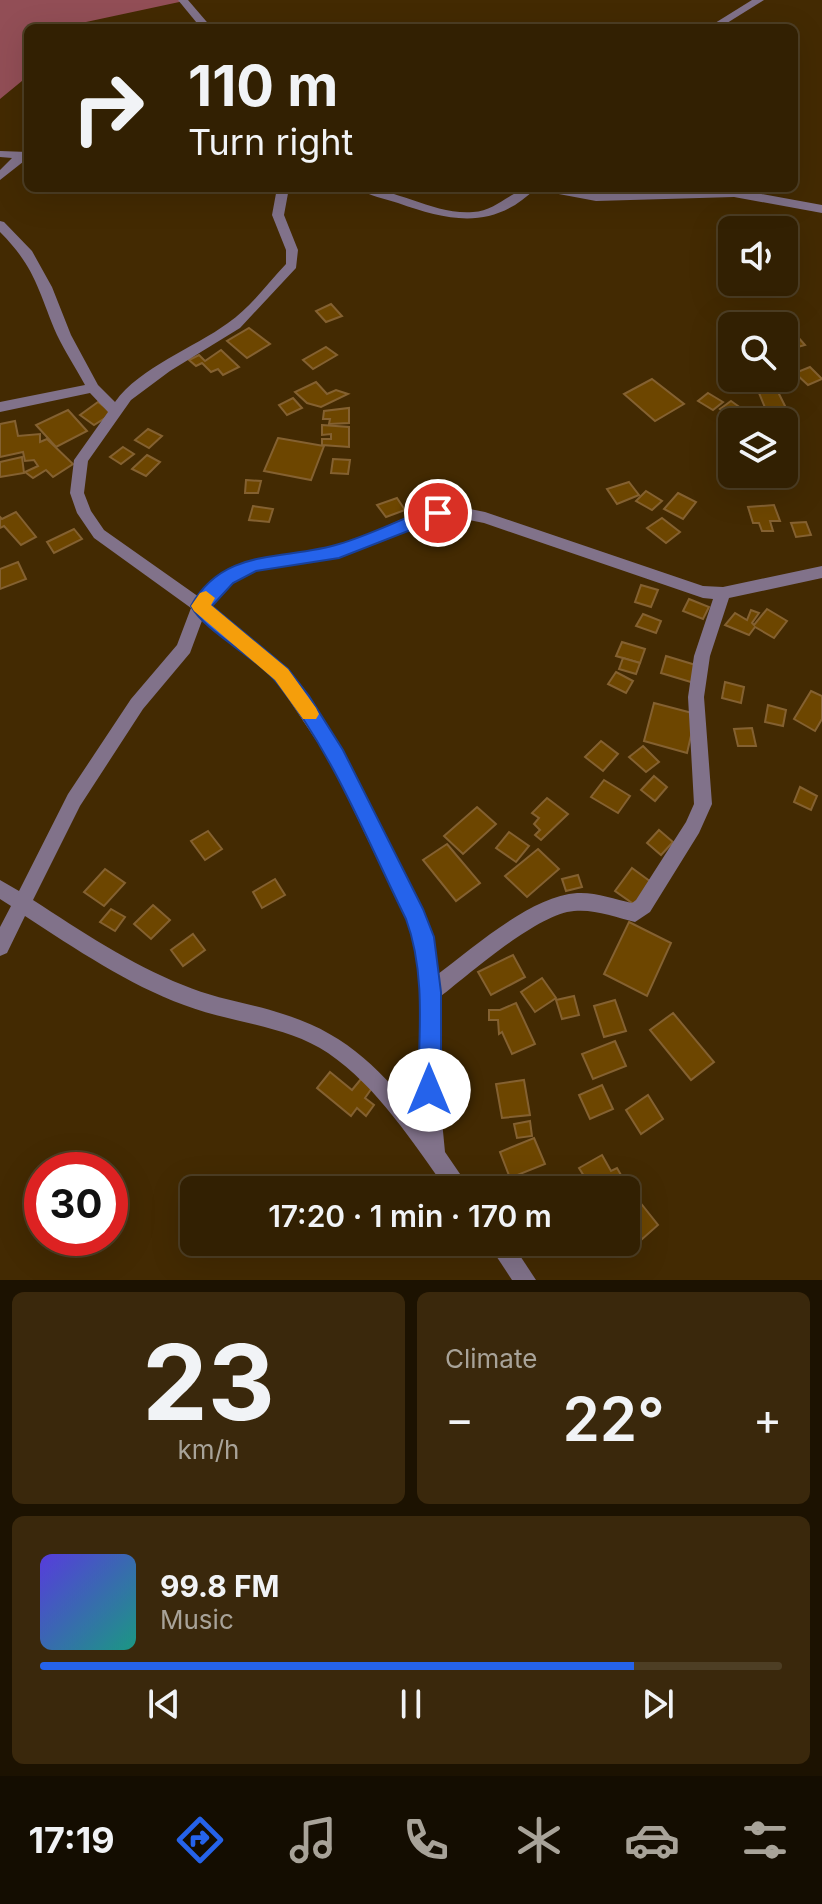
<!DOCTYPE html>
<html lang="en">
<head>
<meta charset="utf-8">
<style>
	:root { --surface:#322002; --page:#3a280c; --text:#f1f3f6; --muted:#a8a399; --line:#4d3e24; --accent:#2563eb }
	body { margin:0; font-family:Inter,sans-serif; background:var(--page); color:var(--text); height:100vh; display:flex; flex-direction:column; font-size:30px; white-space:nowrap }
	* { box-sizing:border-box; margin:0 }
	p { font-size:26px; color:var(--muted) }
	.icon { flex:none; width:44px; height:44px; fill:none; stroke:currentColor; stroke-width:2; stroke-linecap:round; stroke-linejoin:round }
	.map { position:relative; height:1280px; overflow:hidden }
	.panel { display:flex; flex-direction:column; gap:12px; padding:12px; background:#1c1201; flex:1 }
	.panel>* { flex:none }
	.banner { position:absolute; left:24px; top:24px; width:774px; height:168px; border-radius:12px; box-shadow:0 8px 32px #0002,0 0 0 2px var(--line); background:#322002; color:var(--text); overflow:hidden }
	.controls { position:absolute; left:718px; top:216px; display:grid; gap:16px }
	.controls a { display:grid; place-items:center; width:80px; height:80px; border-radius:12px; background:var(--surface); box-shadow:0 8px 32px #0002,0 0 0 2px var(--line); font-size:40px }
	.speed { position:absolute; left:24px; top:1152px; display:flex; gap:16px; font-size:40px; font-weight:700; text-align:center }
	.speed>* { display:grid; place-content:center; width:104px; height:104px; border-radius:50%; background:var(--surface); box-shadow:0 8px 32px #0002,0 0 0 2px var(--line); line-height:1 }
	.speed .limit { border:12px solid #d22; background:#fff; color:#111 }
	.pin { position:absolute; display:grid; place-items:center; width:68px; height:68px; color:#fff; margin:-34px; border:4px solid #fff; border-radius:50%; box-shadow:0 2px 8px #0007 }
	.me { position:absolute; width:88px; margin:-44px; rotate:0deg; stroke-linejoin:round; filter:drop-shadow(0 0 6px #0008) }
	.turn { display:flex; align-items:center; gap:28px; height:168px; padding:0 32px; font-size:36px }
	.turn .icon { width:104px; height:104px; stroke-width:2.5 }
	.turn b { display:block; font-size:56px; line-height:68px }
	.big { font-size:60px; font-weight:600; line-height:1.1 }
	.panel .widget { flex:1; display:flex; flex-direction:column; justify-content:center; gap:12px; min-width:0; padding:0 28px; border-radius:12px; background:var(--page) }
	.panel .dial { align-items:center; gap:0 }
	.dial b { font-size:104px; line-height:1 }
	.song { display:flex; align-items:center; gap:24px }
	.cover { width:96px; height:96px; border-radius:12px; background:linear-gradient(135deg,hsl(250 70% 55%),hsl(170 70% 35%)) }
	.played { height:8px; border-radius:4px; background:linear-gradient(90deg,var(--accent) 80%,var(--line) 80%) }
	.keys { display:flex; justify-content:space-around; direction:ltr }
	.heat { display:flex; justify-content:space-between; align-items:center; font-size:44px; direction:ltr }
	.panel .tiles { flex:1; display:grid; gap:12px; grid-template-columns:1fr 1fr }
	.widget:last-child { grid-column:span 2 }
	.trip { position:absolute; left:180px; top:1176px; width:460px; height:80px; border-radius:12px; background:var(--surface); box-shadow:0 8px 32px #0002,0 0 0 2px var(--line); font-weight:600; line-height:80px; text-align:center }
	.menu { display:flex; height:128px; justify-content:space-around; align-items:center; background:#140d01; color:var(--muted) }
	.menu .icon { width:56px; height:56px }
	.menu .on { color:var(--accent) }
	.menu b { font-size:36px; color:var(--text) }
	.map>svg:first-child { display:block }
</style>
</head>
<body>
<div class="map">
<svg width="822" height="1280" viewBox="0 0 822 1280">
	<rect width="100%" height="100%" fill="#432a02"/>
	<!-- forest -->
	<polygon fill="#924e56" points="0,0 183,0 184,1 58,28 28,28 28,76 0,99"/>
	<!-- building -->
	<g fill="#6d4600" stroke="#846131" stroke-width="2">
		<polygon points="331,304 342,316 326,322 316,311"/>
		<polygon points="249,328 270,344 247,358 227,341"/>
		<polygon points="797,336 805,345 790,349 784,339"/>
		<polygon points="326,347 337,355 313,369 303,360"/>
		<polygon points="221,350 239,367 223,375 218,369 211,372 202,363 196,366 189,360 199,355 205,361"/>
		<polygon points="810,367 822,379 808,385 795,373"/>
		<polygon points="732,368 732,378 746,378 738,387 722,380"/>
		<polygon points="652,379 684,404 655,421 624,394"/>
		<polygon points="316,382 327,394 336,390 348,394 321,407 307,403 295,392"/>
		<polygon points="772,391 778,392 786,408 766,410 759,393"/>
		<polygon points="708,393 723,402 713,410 698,401"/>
		<polygon points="293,398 302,408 287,415 279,405"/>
		<polygon points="731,401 745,411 734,419 720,409"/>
		<polygon points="98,402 113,413 94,425 80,415"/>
		<polygon points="349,408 349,423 329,424 330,419 323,419 324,411"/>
		<polygon points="68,410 87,431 56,447 36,425"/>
		<polygon points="15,421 18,436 40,434 40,442 47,439 73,464 53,477 46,470 33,478 25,472 38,466 34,460 25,461 23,452 0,457 0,424"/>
		<polygon points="322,425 349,427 349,447 322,445 322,439 331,439 331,434 322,435"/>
		<polygon points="148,429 162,436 149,448 135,440"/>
		<polygon points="278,438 324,446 311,480 264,471"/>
		<polygon points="123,447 134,454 121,464 110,457"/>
		<polygon points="147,455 160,462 146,476 132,469"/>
		<polygon points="22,457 24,473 0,477 0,462"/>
		<polygon points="333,459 350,460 348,474 331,473"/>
		<polygon points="246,480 261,481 258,493 245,493"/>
		<polygon points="629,482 639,495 617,504 607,489"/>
		<polygon points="646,491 662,501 652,510 636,501"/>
		<polygon points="678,493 696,502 683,519 664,509"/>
		<polygon points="397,498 405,510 386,517 377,505"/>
		<polygon points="774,505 780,521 770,521 773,531 762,531 759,523 753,523 748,507"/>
		<polygon points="253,506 273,509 269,522 249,520"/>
		<polygon points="16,512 36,537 21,545 4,526 0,528 0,517 2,519"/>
		<polygon points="662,518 680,532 666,543 647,528"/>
		<polygon points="806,522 811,535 796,537 791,523"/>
		<polygon points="74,529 82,539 54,553 47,542"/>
		<polygon points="18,562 26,579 0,589 0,569"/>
		<polygon points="641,585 658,590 651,607 635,602"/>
		<polygon points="689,599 709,607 703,619 683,611"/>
		<polygon points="767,609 787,621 774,638 755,627 749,635 725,625 735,613 747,620 751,610 759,613 752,623 754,625"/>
		<polygon points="643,614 661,621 656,633 636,626"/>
		<polygon points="622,642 645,649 640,663 616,656"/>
		<polygon points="666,656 699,666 694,683 661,673"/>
		<polygon points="623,658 640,663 636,674 619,669"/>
		<polygon points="616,672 633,681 626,693 608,684"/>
		<polygon points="725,682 744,687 741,703 722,698"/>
		<polygon points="811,691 822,696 822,719 815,731 794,719"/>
		<polygon points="654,703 696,714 687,753 644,741"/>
		<polygon points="768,705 786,710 783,726 765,722"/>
		<polygon points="752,728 756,746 738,746 734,729"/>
		<polygon points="601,741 618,754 603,771 585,757"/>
		<polygon points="643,746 659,762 646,772 629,757"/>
		<polygon points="654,776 667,787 655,801 641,790"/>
		<polygon points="604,780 630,796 618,813 591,797"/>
		<polygon points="800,787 817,796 811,810 794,802"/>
		<polygon points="547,798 568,814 541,840 535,835 540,830 534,824 539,818 532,813"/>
		<polygon points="477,807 496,824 463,854 444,836"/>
		<polygon points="659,830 673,842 661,855 647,843"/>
		<polygon points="208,831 222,849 205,860 191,841"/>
		<polygon points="509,832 529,846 516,862 496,848"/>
		<polygon points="447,844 480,883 456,901 423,860"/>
		<polygon points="538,849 559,869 527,897 505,876"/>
		<polygon points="632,868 651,882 635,905 615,891"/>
		<polygon points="105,869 125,883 104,906 84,892"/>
		<polygon points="578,875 582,887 566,891 562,879"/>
		<polygon points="275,879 285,895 262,908 253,892"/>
		<polygon points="153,905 170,920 151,939 134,924"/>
		<polygon points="111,909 125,917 115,931 100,922"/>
		<polygon points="629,922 671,943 647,996 604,974"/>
		<polygon points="193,934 205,950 183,966 171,950"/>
		<polygon points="513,955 525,977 491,995 478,972"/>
		<polygon points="542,978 556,998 535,1012 521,992"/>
		<polygon points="574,996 579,1015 562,1019 556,1000"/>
		<polygon points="615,1000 626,1031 604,1037 594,1006"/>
		<polygon points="516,1003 535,1044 512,1054 502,1032 499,1034 498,1020 489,1020 489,1010 500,1010"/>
		<polygon points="673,1013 714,1062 691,1080 650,1030"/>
		<polygon points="615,1041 626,1066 593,1079 582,1054"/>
		<polygon points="330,1072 352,1090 361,1079 372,1088 365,1098 374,1105 366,1116 357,1108 351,1116 317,1088"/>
		<polygon points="524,1080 530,1115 502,1118 496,1084"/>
		<polygon points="602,1085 613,1109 590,1119 579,1095"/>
		<polygon points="648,1095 663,1119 641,1134 626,1110"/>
		<polygon points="530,1121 532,1136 517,1138 514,1124"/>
		<polygon points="534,1138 545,1164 510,1178 500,1152"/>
		<polygon points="602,1155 611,1171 617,1168 633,1196 626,1200 626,1190 588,1190 589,1184 579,1168"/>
		<polygon points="639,1201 658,1225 632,1248 626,1241 626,1213"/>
	</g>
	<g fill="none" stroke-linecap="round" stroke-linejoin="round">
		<!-- minor -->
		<g fill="#81728a" fill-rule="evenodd">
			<polygon points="178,0 188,0 212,28 201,28"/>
			<polygon points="752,0 764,0 719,28 707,28"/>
			<polygon points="0,151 28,152 28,158 0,180 0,170 12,158 0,157"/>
			<path d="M277,188H289L284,215L298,250L296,268L240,328L170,371L131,400L88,461L84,493L91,511L104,530L199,597C238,548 285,560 339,545C372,535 403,515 436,508C453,504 469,509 485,512L703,586L723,587L822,566V578L729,598L710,656L704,697L712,804L699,833L650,912L635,922C615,917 595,909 574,911C537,914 471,973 440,997L439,1090L445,1152L471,1190H447C413,1143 378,1087 328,1053C286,1025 231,1023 184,1005C127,984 76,949 25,916L7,953L0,956V927L11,906L0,899V880L19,891L68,794L131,699L177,645L191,608L94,538L77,513L70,493L74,460L108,412L90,393L0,412V402L85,385C76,368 65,352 57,335C38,291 36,268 0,232V221L4,222L32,251L52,287L71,335L98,385L115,402C140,367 194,348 228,323C250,308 268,283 286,264V250L272,215ZM459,518L484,523L703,598L713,599L694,656L688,697L694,804L686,822L636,900L632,903C614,899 596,892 577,893C531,896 474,947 438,974L433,937L342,751L287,669L210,605L232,582L256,571L339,557L439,519ZM203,618L275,679L330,761L415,938L420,992L419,1090L422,1121C382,1071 346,1033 283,1014C250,1003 215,999 183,985C130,964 81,931 33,900L80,806L143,709L190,653Z"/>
			<path d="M358,188C398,188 433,215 473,212C498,211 511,188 536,188C493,231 449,221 398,203C385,199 369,196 358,188Z"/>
			<polygon points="542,188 567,188 596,193 734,189 822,205 822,213 734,197 596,201 548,192"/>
			<polygon points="487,1242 511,1242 536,1280 512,1280"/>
		</g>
	</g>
	<!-- route -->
	<path fill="#2563eb" stroke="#184099" stroke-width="2" d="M438,506L444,508L446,513L444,517L339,558L256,571L233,583L212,606L288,669L309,696L343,750L423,909L434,937L441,992V1090L438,1099L429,1102L421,1099L418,1090C419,1034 426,973 406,919C367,840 333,753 278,684C257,657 206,633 191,606C224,546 285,561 339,544C373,534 404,517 438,506Z"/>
	<!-- slow -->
	<polygon fill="#f59e0b" points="206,591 215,598 211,605 288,669 316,708 319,714 316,719 303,719 275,680 194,611 191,606 200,593"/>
</svg>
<div class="controls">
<a><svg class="icon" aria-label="sound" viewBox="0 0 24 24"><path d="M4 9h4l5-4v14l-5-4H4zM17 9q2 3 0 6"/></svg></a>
<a><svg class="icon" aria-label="search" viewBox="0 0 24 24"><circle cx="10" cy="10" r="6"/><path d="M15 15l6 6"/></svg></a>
<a><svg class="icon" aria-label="layers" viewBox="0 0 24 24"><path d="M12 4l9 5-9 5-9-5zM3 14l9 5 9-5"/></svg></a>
</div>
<div class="speed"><div class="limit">30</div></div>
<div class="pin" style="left:438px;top:513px;background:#d93025"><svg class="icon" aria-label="arrive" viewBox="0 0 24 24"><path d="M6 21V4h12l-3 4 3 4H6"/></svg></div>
<svg class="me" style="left:429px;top:1090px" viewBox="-20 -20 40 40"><circle r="19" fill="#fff"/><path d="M0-13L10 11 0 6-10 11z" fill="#2563eb"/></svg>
<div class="trip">17:20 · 1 min · 170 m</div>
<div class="banner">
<div class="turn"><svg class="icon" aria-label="right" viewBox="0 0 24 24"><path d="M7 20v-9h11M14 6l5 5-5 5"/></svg><div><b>110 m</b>Turn right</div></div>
</div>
</div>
<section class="panel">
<div class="tiles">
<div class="widget dial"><b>23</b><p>km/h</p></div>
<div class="widget"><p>Climate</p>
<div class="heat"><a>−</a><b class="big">22°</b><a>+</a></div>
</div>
<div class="widget">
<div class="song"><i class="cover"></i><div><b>99.8 FM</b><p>Music</p></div></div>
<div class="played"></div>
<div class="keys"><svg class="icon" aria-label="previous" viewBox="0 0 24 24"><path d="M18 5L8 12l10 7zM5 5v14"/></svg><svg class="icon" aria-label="pause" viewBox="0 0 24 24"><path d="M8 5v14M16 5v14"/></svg><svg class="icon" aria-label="next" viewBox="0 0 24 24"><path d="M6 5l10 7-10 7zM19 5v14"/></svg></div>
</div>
</div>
</section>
<nav class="menu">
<b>17:19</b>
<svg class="icon on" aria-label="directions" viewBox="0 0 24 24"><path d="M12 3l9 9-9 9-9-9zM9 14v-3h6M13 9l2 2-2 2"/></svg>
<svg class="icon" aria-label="music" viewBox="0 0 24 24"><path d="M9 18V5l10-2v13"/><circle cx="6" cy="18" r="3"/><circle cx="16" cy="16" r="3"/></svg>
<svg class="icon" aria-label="phone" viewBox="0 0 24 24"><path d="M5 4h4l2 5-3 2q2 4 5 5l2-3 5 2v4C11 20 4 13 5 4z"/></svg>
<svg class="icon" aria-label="climate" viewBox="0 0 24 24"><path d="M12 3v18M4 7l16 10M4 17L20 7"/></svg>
<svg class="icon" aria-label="car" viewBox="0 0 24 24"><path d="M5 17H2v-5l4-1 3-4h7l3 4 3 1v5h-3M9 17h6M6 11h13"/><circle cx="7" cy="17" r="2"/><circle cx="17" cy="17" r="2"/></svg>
<svg class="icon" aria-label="filters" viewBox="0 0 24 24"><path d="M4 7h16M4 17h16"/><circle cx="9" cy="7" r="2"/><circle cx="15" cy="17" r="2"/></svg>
</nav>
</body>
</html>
